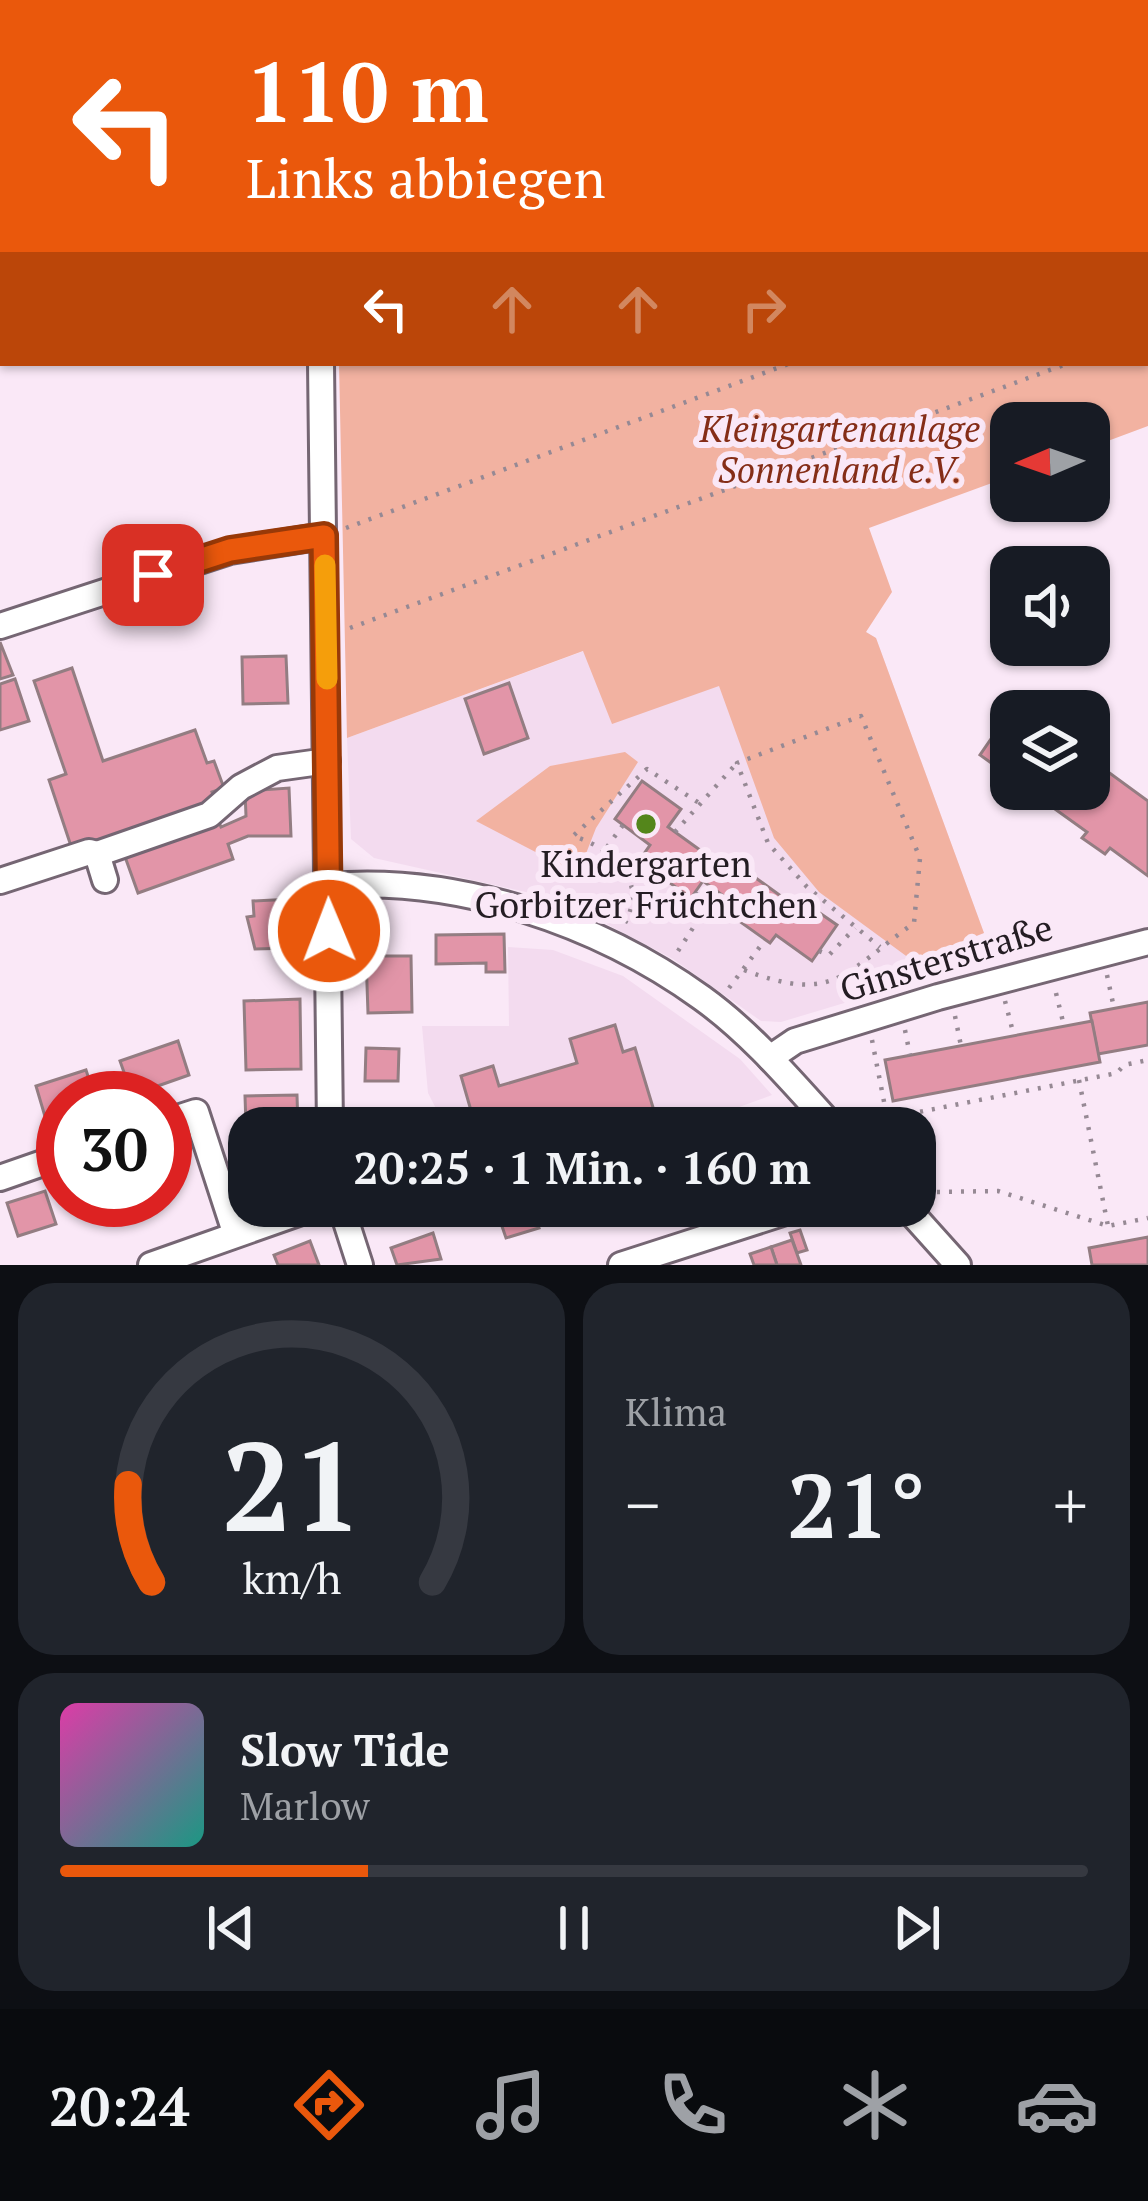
<!DOCTYPE html>
<html lang="de">
<head>
<meta charset="utf-8">
<style>
	:root { --surface:#171b24; --page:#20242c; --text:#f1f3f6; --muted:#9ea1a6; --line:#363941; --accent:#ea580c }
	body { margin:0; font-family:"PT Serif",serif; background:var(--page); color:var(--text); height:100vh; display:flex; flex-direction:column; font-size:45px; white-space:nowrap }
	* { box-sizing:border-box; margin:0 }
	p { font-size:39px; color:var(--muted) }
	.icon { flex:none; width:66px; height:66px; fill:none; stroke:currentColor; stroke-width:2; stroke-linecap:round; stroke-linejoin:round }
	.map { position:relative; height:1265px; overflow:hidden }
	.drawer { display:flex; flex-direction:column; gap:18px; padding:18px; background:#0d0f14; flex:1 }
	.drawer>* { flex:none }
	.hud { position:absolute; left:0px; top:0px; width:1149px; height:366px; box-shadow:0 3px 9px #0004; background:#ea580c; color:#fff; overflow:hidden }
	.needle { width:78px; rotate:268deg }
	.tools { position:absolute; left:990px; top:402px; display:grid; gap:24px }
	.tools a { display:grid; place-items:center; width:120px; height:120px; border-radius:24px; background:var(--surface); box-shadow:0 3px 9px #0004; font-size:60px }
	.speed { position:absolute; left:36px; top:1071px; display:flex; gap:24px; font-size:60px; font-weight:700; text-align:center }
	.speed>* { display:grid; place-content:center; width:156px; height:156px; border-radius:50%; background:var(--surface); box-shadow:0 3px 9px #0004; line-height:1 }
	.speed .limit { border:18px solid #d22; background:#fff; color:#111 }
	.pin { position:absolute; display:grid; place-items:center; width:102px; height:102px; color:#fff; margin:-51px; border-radius:24px; box-shadow:0 6px 18px #0006 }
	.me { position:absolute; width:132px; margin:-66px; rotate:359deg; stroke-linejoin:round; filter:drop-shadow(0 0 9px #0008) }
	.turn { display:flex; align-items:center; gap:42px; height:252px; padding:0 48px; font-size:54px }
	.turn .icon { width:156px; height:156px; stroke-width:2.5 }
	.turn b { display:block; font-size:84px; line-height:102px }
	.lanes { display:flex; align-items:center; height:114px; padding:0 48px; background:#0003; justify-content:center; gap:60px; direction:ltr }
	.lanes .off { opacity:.35 }
	.big { font-size:90px; font-weight:600; line-height:1.1 }
	.drawer .widget { flex:1; display:flex; flex-direction:column; justify-content:center; gap:18px; min-width:0; padding:0 42px; border-radius:36px; background:var(--page) }
	.drawer .dial { align-items:center; gap:0 }
	.dial svg { height:312px; overflow:visible; fill:none; stroke:var(--line); stroke-width:7; stroke-linecap:round; text-anchor:middle }
	.dial text { fill:var(--text); stroke:none }
	.song { display:flex; align-items:center; gap:36px }
	.cover { width:144px; height:144px; border-radius:18px; background:linear-gradient(135deg,hsl(320 70% 55%),hsl(170 70% 35%)) }
	.played { height:12px; border-radius:6px; background:linear-gradient(90deg,var(--accent) 30%,var(--line) 30%) }
	.keys { display:flex; justify-content:space-around; direction:ltr }
	.heat { display:flex; justify-content:space-between; align-items:center; font-size:66px; direction:ltr }
	.drawer .tiles { flex:1; display:grid; gap:18px; grid-template-columns:1fr 1fr }
	.widget:last-child { grid-column:span 2 }
	.trip { position:absolute; left:228px; top:1107px; width:708px; height:120px; border-radius:36px; background:var(--surface); box-shadow:0 3px 9px #0004; font-weight:600; line-height:120px; text-align:center }
	.menu { display:flex; height:192px; justify-content:space-around; align-items:center; background:#090b0e; color:var(--muted) }
	.menu .icon { width:84px; height:84px }
	.menu .active { color:var(--accent) }
	.menu b { font-size:54px; color:var(--text) }
	.map>svg:first-child { display:block }
</style>
</head>
<body>
<div class="map">
<svg width="1148" height="1265" viewBox="0 0 1148 1265">
	<rect width="100%" height="100%" fill="#fae8f7"/>
	<!-- built -->
	<g fill="#f3dbef">
		<polygon points="866,632 876,638 984,933 866,979 871,995 781,1022 761,1021 673,959 561,900 374,858 351,839 347,738 584,651 612,723"/>
		<polygon points="508,947 553,950 623,976 740,1059 772,1095 681,1128 446,1128 428,1093 422,1026 509,1026"/>
	</g>
	<!-- green -->
	<g fill="#f2b2a1">
		<polygon points="372,0 1148,0 1148,426 1089,448 1089,423 1011,423 1011,476 869,528 892,592 866,632 876,638 984,933 913,961 819,892 774,838 719,686 612,724 583,651 347,738 339,363 1146,363 1146,3"/>
		<polygon points="625,752 638,762 596,828 578,874 476,821 550,766"/>
	</g>
	<!-- building -->
	<g fill="#e295a8" stroke="#937d82" stroke-width="3">
		<polygon points="0,642 13,675 0,679"/>
		<polygon points="286,656 288,703 243,704 242,657"/>
		<polygon points="72,668 103,761 195,730 207,763 214,761 224,788 212,792 216,804 73,852 49,780 66,774 34,681"/>
		<polygon points="15,679 29,721 0,730 0,684"/>
		<polygon points="509,683 528,738 484,754 465,699"/>
		<polygon points="1015,704 1025,711 1011,711 1011,777 980,755"/>
		<polygon points="1089,758 1148,801 1148,876 1110,848 1105,854 1082,838 1087,832 1027,789 1089,789"/>
		<polygon points="642,781 681,809 668,827 675,832 736,876 742,868 796,907 801,900 837,925 812,961 776,935 770,943 718,906 725,897 703,881 691,898 639,861 650,845 615,819"/>
		<polygon points="289,788 291,836 248,836 228,844 233,859 138,893 124,854 218,820 221,827 246,816 245,791"/>
		<polygon points="292,899 293,948 255,949 247,917 254,916 253,901"/>
		<polygon points="504,934 505,972 486,972 486,963 436,964 436,935"/>
		<polygon points="366,956 411,956 412,1012 368,1013"/>
		<polygon points="300,999 301,1069 246,1070 244,1001"/>
		<polygon points="1148,1002 1148,1045 1098,1054 1090,1013"/>
		<polygon points="1092,1021 1100,1062 893,1101 885,1060"/>
		<polygon points="615,1025 623,1052 635,1048 655,1114 611,1128 468,1128 464,1116 472,1114 461,1076 493,1066 499,1086 577,1063 570,1039"/>
		<polygon points="178,1041 189,1075 132,1095 120,1061"/>
		<polygon points="366,1048 399,1049 398,1081 365,1081"/>
		<polygon points="86,1070 95,1098 63,1098 63,1115 46,1120 36,1086"/>
		<polygon points="297,1095 298,1128 249,1128 248,1183 245,1096"/>
		<polygon points="168,1146 178,1178 165,1182 165,1147"/>
		<polygon points="45,1191 56,1224 18,1236 7,1203"/>
		<polygon points="77,1200 120,1200 121,1202 82,1215"/>
		<polygon points="396,1206 456,1206 403,1225"/>
		<polygon points="495,1206 531,1206 539,1228 506,1238"/>
		<polygon points="800,1230 807,1250 797,1253 790,1233"/>
		<polygon points="433,1233 441,1259 397,1265 391,1248"/>
		<polygon points="1148,1237 1148,1265 1092,1265 1089,1248"/>
		<polygon points="792,1240 801,1265 777,1265 771,1247"/>
		<polygon points="310,1241 319,1265 278,1265 274,1255"/>
		<polygon points="771,1247 777,1265 754,1265 750,1254"/>
	</g>
	<g fill="none" stroke-linecap="round" stroke-linejoin="round">
		<defs>
			<g id="minor">
				<polyline points="356,3 356,0"/>
				<polyline points="321,363 330,1128"/>
				<polyline points="0,626 230,551 324,536"/>
				<polyline points="105,880 97,854 209,815 241,787 277,768 327,761"/>
				<polyline points="0,881 89,852 97,854"/>
				<path d="M329,886C458,875 598,923 702,998C752,1034 793,1083 834,1128"/>
				<polyline points="770,1058 795,1041 938,997 1148,942"/>
				<polyline points="165,1122 196,1112 235,1232"/>
				<polyline points="0,1178 63,1156"/>
				<polyline points="341,1206 360,1265"/>
				<polyline points="905,1206 958,1265"/>
				<polyline points="151,1265 318,1206"/>
				<polyline points="621,1265 804,1206"/>
			</g>
		</defs>
		<!-- minor casing -->
		<use href="#minor" stroke="#756673" stroke-width="30"/>
		<!-- path -->
		<g stroke="#968994" stroke-width="4.5" stroke-dasharray="3 9" stroke-linecap="butt">
			<polyline points="1064,0 1066,3"/>
			<polyline points="1101,0 1101,3"/>
			<polyline points="1146,103 1148,102"/>
			<polyline points="1146,334 1148,334"/>
			<polyline points="346,528 791,363"/>
			<polyline points="350,628 1069,363"/>
			<polyline points="675,832 735,765"/>
			<polyline points="607,847 623,825"/>
			<polyline points="695,893 707,902"/>
			<path d="M625,923C648,880 614,849 573,836L647,769L699,803"/>
			<polyline points="1028,931 1033,949"/>
			<polyline points="678,951 717,891"/>
			<polyline points="819,951 829,955 855,928"/>
			<path d="M744,970C834,1004 843,974 914,923L920,858L861,716L737,763L768,843L807,887L880,947"/>
			<polyline points="1107,975 1114,1008"/>
			<polyline points="729,988 765,940"/>
			<polyline points="1056,993 1064,1026"/>
			<polyline points="1005,1001 1014,1036"/>
			<polyline points="955,1016 961,1046"/>
			<polyline points="905,1030 910,1055"/>
			<polyline points="872,1040 887,1117"/>
			<polyline points="1079,1080 1108,1226"/>
			<polyline points="873,1121 1117,1073 1124,1065 1148,1060"/>
			<polyline points="937,1192 998,1191 1108,1226 1148,1218"/>
		</g>
		<!-- minor -->
		<use href="#minor" stroke="#fff" stroke-width="24"/>
	</g>
	<g fill="none" stroke-linecap="round" stroke-linejoin="round">
		<defs>
			<polyline id="route" points="153,575 230,550 324,536 329,931"/>
		</defs>
		<!-- route casing -->
		<use href="#route" stroke="#983908" stroke-width="30"/>
		<!-- route -->
		<use href="#route" stroke="#ea580c" stroke-width="21"/>
		<!-- slow -->
		<polyline stroke="#f59e0b" stroke-width="21" points="325,565 327,679"/>
	</g>
	<!-- markers -->
	<circle fill="#54861b" stroke="#fae8f7" stroke-width="4.5" cx="646" cy="824" r="12"/>
	<g text-anchor="middle" stroke-width="12" stroke-linejoin="round" paint-order="stroke">
		<!-- park labels -->
		<g font-size="36" font-style="italic" fill="#852d17" stroke="#fae8f7">
			<text x="840" y="442">Kleingartenanlage<tspan x="840" dy="41">Sonnenland e.V.</tspan></text>
		</g>
		<!-- poi labels -->
		<g font-size="36" fill="#241d23" stroke="#fae8f7">
			<text x="646" y="877">Kindergarten<tspan x="646" dy="41">Gorbitzer Früchtchen</tspan></text>
		</g>
		<!-- street labels -->
		<g font-size="36" fill="#241d23" stroke="#fae8f7">
			<text transform="translate(946 958) rotate(-17)" y="13">Ginsterstraße</text>
		</g>
	</g>
</svg>
<div class="tools">
<a><svg class="needle" viewBox="-14 -14 28 28"><path d="M0-13l5 13h-10z" fill="#e53935"/><path d="M0 13l5-13h-10z" fill="#9ea1a6"/></svg></a>
<a><svg class="icon" aria-label="sound" viewBox="0 0 24 24"><path d="M4 9h4l5-4v14l-5-4H4zM17 9q2 3 0 6"/></svg></a>
<a><svg class="icon" aria-label="layers" viewBox="0 0 24 24"><path d="M12 4l9 5-9 5-9-5zM3 14l9 5 9-5"/></svg></a>
</div>
<div class="speed"><div class="limit">30</div></div>
<div class="pin" style="left:153px;top:575px;background:#d93025"><svg class="icon" aria-label="arrive" viewBox="0 0 24 24"><path d="M6 21V4h12l-3 4 3 4H6"/></svg></div>
<svg class="me" style="left:329px;top:931px" viewBox="-20 -20 40 40"><circle r="17" fill="#ea580c" stroke="#fff" stroke-width="3"/><path d="M0-11L8 9 0 5-8 9z" fill="#fff"/></svg>
<div class="trip">20:25 · 1 Min. · 160 m</div>
<div class="hud">
<div class="turn"><svg class="icon" aria-label="left" viewBox="0 0 24 24"><path d="M17 20v-9H6M10 6l-5 5 5 5"/></svg><div><b>110 m</b>Links abbiegen</div></div>
<div class="lanes"><svg class="icon" aria-label="left" viewBox="0 0 24 24"><path d="M17 20v-9H6M10 6l-5 5 5 5"/></svg><svg class="icon off" aria-label="ahead" viewBox="0 0 24 24"><path d="M12 20V5M6 11l6-6 6 6"/></svg><svg class="icon off" aria-label="ahead" viewBox="0 0 24 24"><path d="M12 20V5M6 11l6-6 6 6"/></svg><svg class="icon off" aria-label="right" viewBox="0 0 24 24"><path d="M7 20v-9h11M14 6l5 5-5 5"/></svg></div>
</div>
</div>
<section class="drawer">
<div class="tiles">
<div class="widget dial"><svg viewBox="0 0 100 80">
<path d="M14 69A42 42 0 1 1 86 69"/>
<path d="M14 69A42 42 0 0 1 8 44" stroke="#ea580c"/>
<text x="50" y="56" font-size="32" font-weight="700">21</text>
<text x="50" y="72" font-size="11">km/h</text>
</svg></div>
<div class="widget"><p>Klima</p>
<div class="heat"><a>−</a><b class="big">21°</b><a>+</a></div>
</div>
<div class="widget">
<div class="song"><i class="cover"></i><div><b>Slow Tide</b><p>Marlow</p></div></div>
<div class="played"></div>
<div class="keys"><svg class="icon" aria-label="previous" viewBox="0 0 24 24"><path d="M18 5L8 12l10 7zM5 5v14"/></svg><svg class="icon" aria-label="pause" viewBox="0 0 24 24"><path d="M8 5v14M16 5v14"/></svg><svg class="icon" aria-label="next" viewBox="0 0 24 24"><path d="M6 5l10 7-10 7zM19 5v14"/></svg></div>
</div>
</div>
</section>
<nav class="menu">
<b>20:24</b>
<svg class="icon active" aria-label="directions" viewBox="0 0 24 24"><path d="M12 3l9 9-9 9-9-9zM9 14v-3h6M13 9l2 2-2 2"/></svg>
<svg class="icon" aria-label="music" viewBox="0 0 24 24"><path d="M9 18V5l10-2v13"/><circle cx="6" cy="18" r="3"/><circle cx="16" cy="16" r="3"/></svg>
<svg class="icon" aria-label="phone" viewBox="0 0 24 24"><path d="M5 4h4l2 5-3 2q2 4 5 5l2-3 5 2v4C11 20 4 13 5 4z"/></svg>
<svg class="icon" aria-label="climate" viewBox="0 0 24 24"><path d="M12 3v18M4 7l16 10M4 17L20 7"/></svg>
<svg class="icon" aria-label="car" viewBox="0 0 24 24"><path d="M5 17H2v-5l4-1 3-4h7l3 4 3 1v5h-3M9 17h6M6 11h13"/><circle cx="7" cy="17" r="2"/><circle cx="17" cy="17" r="2"/></svg>
</nav>
</body>
</html>
